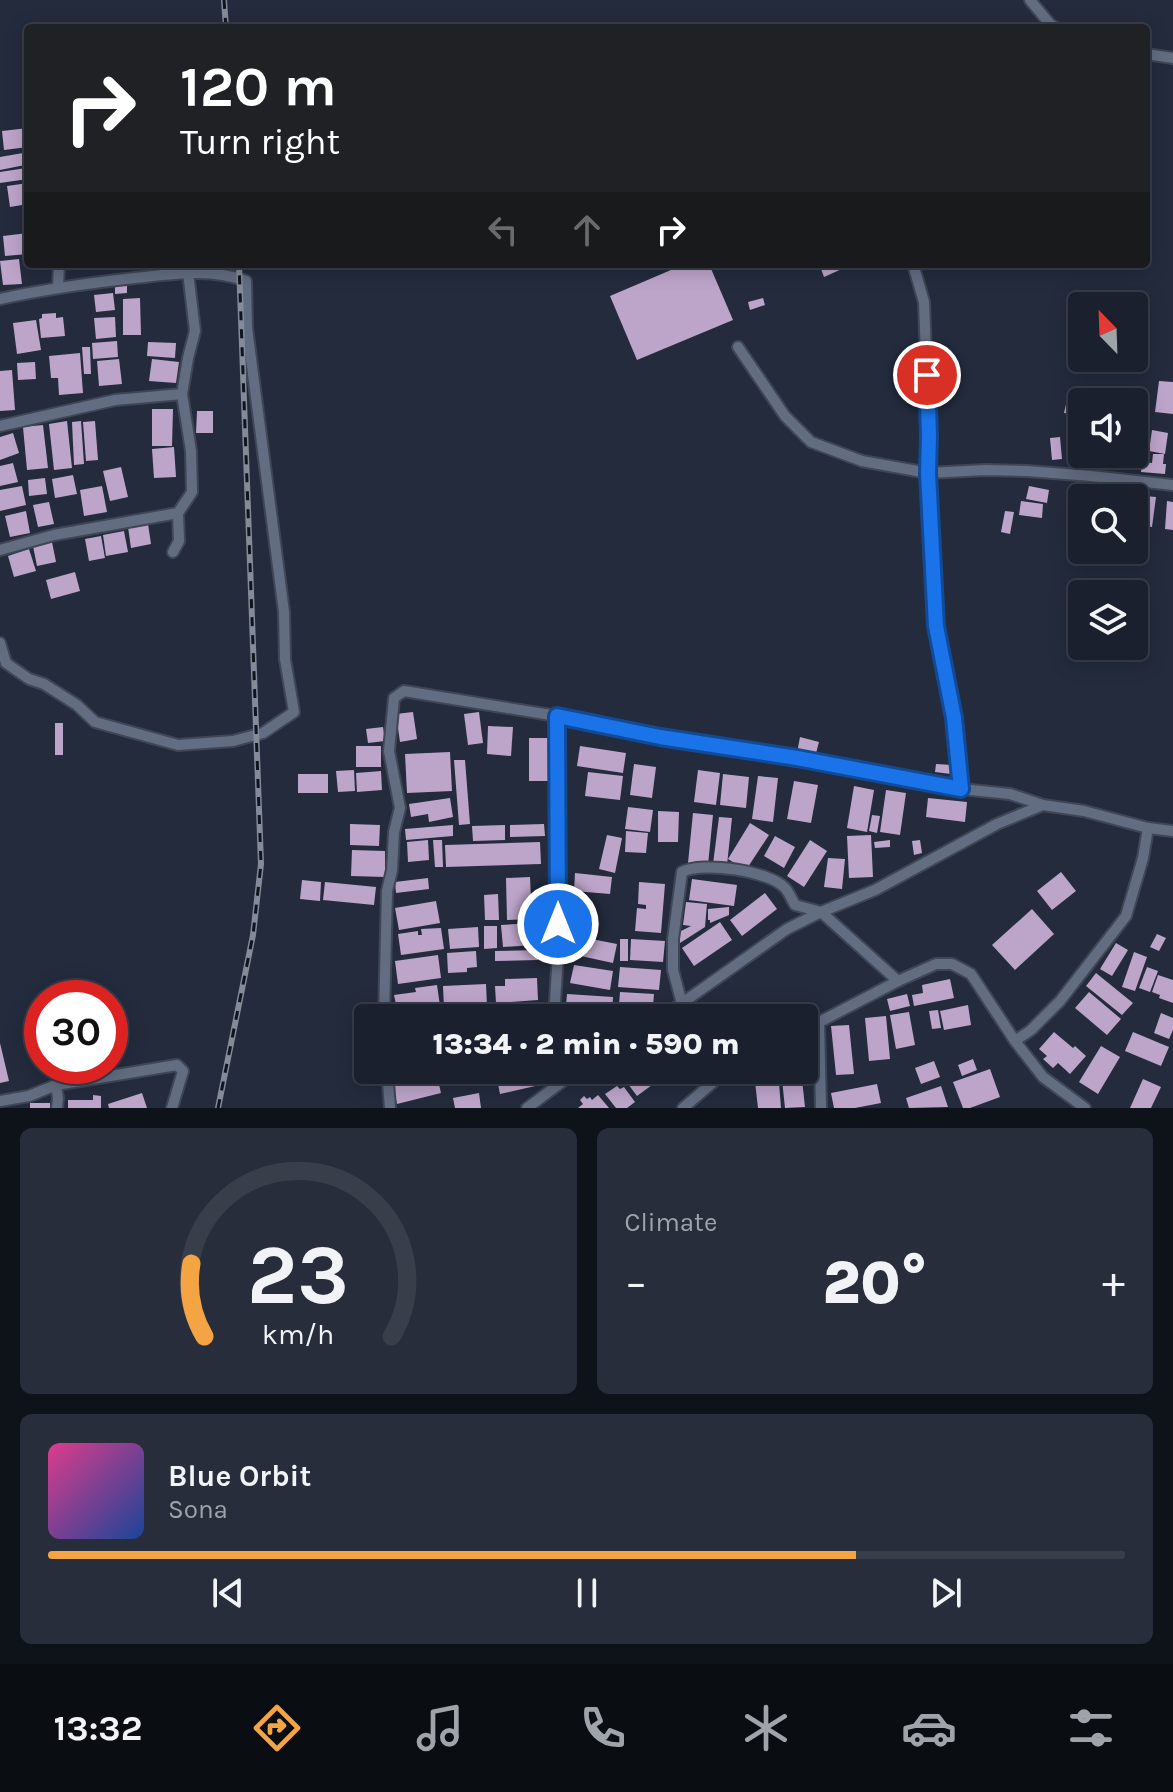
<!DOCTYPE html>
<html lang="en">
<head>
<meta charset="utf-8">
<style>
	:root { --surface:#1a202e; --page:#272d3a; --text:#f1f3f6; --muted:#9fa3aa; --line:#383e4a; --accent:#f4a443 }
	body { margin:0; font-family:Karla,sans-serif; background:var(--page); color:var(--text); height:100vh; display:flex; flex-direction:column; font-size:30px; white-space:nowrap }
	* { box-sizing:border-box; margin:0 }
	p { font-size:26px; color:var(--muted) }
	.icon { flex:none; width:44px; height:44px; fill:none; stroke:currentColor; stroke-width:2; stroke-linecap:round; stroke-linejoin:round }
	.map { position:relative; height:1108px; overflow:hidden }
	.side { display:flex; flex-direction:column; gap:20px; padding:20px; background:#0e1219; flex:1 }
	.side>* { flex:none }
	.hud { position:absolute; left:24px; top:24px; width:1126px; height:244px; border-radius:8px; box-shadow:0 4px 20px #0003,0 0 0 2px var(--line); background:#202124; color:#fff; overflow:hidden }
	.needle { width:52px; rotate:337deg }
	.buttons { position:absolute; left:1068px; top:292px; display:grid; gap:16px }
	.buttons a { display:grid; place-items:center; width:80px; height:80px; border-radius:8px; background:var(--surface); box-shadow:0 4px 20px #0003,0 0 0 2px var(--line); font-size:40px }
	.speed { position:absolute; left:24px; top:980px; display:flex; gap:16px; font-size:40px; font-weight:700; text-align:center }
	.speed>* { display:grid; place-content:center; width:104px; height:104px; border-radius:50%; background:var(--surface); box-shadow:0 4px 20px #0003,0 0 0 2px var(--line); line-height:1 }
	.speed .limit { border:12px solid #d22; background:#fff; color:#111 }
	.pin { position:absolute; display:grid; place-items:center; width:68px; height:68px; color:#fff; margin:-34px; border:4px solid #fff; border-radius:50%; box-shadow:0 2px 8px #0007 }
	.me { position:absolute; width:88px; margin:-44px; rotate:0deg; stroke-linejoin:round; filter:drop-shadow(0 0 6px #0008) }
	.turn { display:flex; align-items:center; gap:28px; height:168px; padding:0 24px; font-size:36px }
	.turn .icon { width:104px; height:104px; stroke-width:2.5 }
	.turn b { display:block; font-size:56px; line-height:68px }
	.lanes { display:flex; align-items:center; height:76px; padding:0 24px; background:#0003; justify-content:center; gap:40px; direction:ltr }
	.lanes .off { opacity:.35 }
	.big { font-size:60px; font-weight:800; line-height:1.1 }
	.side .widget { flex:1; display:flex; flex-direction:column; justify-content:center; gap:12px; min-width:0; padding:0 28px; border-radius:12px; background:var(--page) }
	.side .dial { align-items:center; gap:0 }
	.dial svg { height:208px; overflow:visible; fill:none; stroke:var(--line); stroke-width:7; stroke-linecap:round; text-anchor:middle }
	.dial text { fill:var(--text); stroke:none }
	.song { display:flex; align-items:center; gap:24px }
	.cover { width:96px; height:96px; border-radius:12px; background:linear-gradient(135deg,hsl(330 70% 55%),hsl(220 70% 35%)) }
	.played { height:8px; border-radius:4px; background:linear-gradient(90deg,var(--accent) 75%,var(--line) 75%) }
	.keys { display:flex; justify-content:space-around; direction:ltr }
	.heat { display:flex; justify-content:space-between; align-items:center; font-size:44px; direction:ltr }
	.side .tiles { flex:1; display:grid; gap:20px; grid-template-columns:1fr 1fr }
	.widget:last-child { grid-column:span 2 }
	.trip { position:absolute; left:354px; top:1004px; width:464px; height:80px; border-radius:8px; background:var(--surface); box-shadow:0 4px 20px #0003,0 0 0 2px var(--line); font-weight:800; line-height:80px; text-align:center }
	.tab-bar { display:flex; height:128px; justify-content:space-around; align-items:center; background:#0a0d12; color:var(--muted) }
	.tab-bar .icon { width:56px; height:56px }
	.tab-bar .active { color:var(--accent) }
	.tab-bar b { font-size:36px; color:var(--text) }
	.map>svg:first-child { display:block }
</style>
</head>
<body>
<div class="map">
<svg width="1173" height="1108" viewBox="0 0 1173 1108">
	<rect width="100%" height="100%" fill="#232b3d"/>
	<!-- building -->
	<g fill="#bda5ca">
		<polygon points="28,128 28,147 4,150 2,131"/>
		<polygon points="23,153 25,165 0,170 0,157"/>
		<polygon points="26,168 28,179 0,183 0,172"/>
		<polygon points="28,183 28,204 10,207 7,186"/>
		<polygon points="28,233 28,254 5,256 3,236"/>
		<polygon points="19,259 22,284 3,285 0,261"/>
		<polygon points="685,264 709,264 733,320 637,360 610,296"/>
		<polygon points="833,264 853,264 824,277 821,269"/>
		<polygon points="115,284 127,284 127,293 115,294"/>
		<polygon points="113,293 115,310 96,312 94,295"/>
		<polygon points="140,298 141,335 123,335 123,299"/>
		<polygon points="763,298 765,305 750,310 748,302"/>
		<polygon points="56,313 56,318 63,317 65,336 41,338 39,319 42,318 42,314"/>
		<polygon points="115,317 116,337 96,339 94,318"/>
		<polygon points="36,320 41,350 17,354 13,323"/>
		<polygon points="117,341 118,357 93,359 92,343"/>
		<polygon points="148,342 176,343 175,358 147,356"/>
		<polygon points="82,347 90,347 91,374 84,374"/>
		<polygon points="80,353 83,393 59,395 58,378 51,378 49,356"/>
		<polygon points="119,359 122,384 99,386 97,361"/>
		<polygon points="152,359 179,362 176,383 149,381"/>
		<polygon points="35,362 36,379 18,380 17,363"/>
		<polygon points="12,370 15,410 0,411 0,371"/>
		<polygon points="1159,381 1173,382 1173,414 1155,412"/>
		<polygon points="1067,400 1082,402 1082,416 1064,413"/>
		<polygon points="152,409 173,409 172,446 152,446"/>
		<polygon points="197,411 213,411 213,433 196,433"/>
		<polygon points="1078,418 1082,419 1082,443 1072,441"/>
		<polygon points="67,421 72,468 54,470 49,424"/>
		<polygon points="81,421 84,464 74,465 72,422"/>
		<polygon points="95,421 98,460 86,461 83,422"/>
		<polygon points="43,425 48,468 27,470 23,427"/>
		<polygon points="1152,430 1168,433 1165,454 1149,451"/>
		<polygon points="13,433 19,453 0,460 0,437"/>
		<polygon points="1060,437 1062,459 1052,460 1050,438"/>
		<polygon points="174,447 176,477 154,478 152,449"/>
		<polygon points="1153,454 1164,454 1163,464 1166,464 1165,474 1141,472 1142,462 1152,463"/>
		<polygon points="13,463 18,482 0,486 0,466"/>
		<polygon points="121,467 128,497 110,501 103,471"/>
		<polygon points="73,475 77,494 55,498 52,479"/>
		<polygon points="45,478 47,494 29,496 28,480"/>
		<polygon points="1079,483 1097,483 1098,495 1079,495"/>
		<polygon points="22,486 26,505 0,511 0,490"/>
		<polygon points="102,486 107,512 84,516 80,490"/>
		<polygon points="1029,486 1049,490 1047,503 1026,499"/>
		<polygon points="1134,495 1156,497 1152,527 1134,524"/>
		<polygon points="1021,501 1043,504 1042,518 1019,515"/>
		<polygon points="1167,501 1173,502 1173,530 1165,529"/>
		<polygon points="49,502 54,524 38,527 33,505"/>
		<polygon points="26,511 30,533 10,537 5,516"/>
		<polygon points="1005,511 1014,512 1010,534 1001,532"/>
		<polygon points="148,524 151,544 131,548 128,527"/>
		<polygon points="124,531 128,552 106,556 103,535"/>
		<polygon points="101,536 105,558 89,561 85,539"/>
		<polygon points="52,542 56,562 37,566 33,546"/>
		<polygon points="29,549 36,571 14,577 8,556"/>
		<polygon points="75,572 80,591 51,599 46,580"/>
		<polygon points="413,712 417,739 400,742 396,714"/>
		<polygon points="479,712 483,743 468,745 464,714"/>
		<rect x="55" y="723" width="8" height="32"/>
		<polygon points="488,726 513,727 511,756 487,754"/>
		<polygon points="383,727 385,741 368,743 366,729"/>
		<polygon points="800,737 819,742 815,757 797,753"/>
		<rect x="529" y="738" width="21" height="43"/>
		<rect x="356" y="746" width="25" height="21"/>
		<polygon points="580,746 626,753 623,773 577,766"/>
		<polygon points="450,752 452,791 407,793 405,754"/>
		<polygon points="454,760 465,760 470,824 459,825"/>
		<polygon points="634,764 656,767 652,798 630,795"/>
		<polygon points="936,764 952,765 951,774 935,772"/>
		<polygon points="354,770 355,791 338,792 336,771"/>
		<polygon points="698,770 720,773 716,805 694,802"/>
		<polygon points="381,771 382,790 357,792 356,773"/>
		<polygon points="588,772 623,776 620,800 585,796"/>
		<rect x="298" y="774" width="30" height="19"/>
		<polygon points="723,774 749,777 746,808 720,805"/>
		<polygon points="758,776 778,778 773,822 752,819"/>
		<polygon points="794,781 818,785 811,823 787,819"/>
		<polygon points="854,786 874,790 867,832 847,828"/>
		<polygon points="886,790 906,793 900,835 880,832"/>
		<polygon points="450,798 453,817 429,822 428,814 411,817 409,804"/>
		<polygon points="928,798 967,802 965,822 926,817"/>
		<polygon points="628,807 653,810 650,832 625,829"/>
		<polygon points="658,811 679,812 678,842 658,842"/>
		<polygon points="693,813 713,815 708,865 688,863"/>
		<polygon points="872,815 880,816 877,833 869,831"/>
		<polygon points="719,817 732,818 727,865 713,864"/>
		<polygon points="750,823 769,835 746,870 728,859"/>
		<polygon points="350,824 380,825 379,846 350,845"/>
		<polygon points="544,824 545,836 510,837 510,825"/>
		<polygon points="453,825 453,836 406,840 405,829"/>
		<polygon points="505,825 505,840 473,841 472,826"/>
		<polygon points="626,831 648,833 646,853 625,852"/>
		<polygon points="607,835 622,838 615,873 599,869"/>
		<polygon points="871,835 873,877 849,878 847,836"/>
		<polygon points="775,836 795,847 784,868 764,856"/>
		<polygon points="428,840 429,860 408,862 407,842"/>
		<polygon points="433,840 442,840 443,867 435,867"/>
		<polygon points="810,840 827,851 804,887 787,876"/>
		<polygon points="890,840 890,847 875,848 874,842"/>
		<polygon points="920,840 922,853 914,855 912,841"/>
		<polygon points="540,842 541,864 446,867 445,845"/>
		<polygon points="352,850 385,851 385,877 351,876"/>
		<polygon points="828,858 845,859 842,889 824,887"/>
		<polygon points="1061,872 1076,891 1052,910 1037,891"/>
		<polygon points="575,873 612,877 610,894 574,891"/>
		<polygon points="530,877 532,919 507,920 506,878"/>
		<polygon points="428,878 429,889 396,893 395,882"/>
		<polygon points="692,879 737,885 734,906 689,900"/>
		<polygon points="302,880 321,882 320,901 300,899"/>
		<polygon points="325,882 376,887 374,905 323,900"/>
		<polygon points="639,882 665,884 661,933 635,931 637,908 646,909 646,905 638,904"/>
		<polygon points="765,893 777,909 742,936 730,920"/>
		<polygon points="498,894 499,920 485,920 484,895"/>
		<polygon points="436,901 440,923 399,930 395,908"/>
		<polygon points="686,902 707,904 705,927 680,943 679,932 691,926 683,925"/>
		<polygon points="729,907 729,915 710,923 710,920 708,920 708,909"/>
		<polygon points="1032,909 1054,934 1015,970 992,945"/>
		<polygon points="720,922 732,940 694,966 682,948"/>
		<polygon points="533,923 534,945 503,947 501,925"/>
		<polygon points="534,923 542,923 544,943 536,944"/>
		<polygon points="484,926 497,926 497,948 484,949"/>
		<polygon points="478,927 479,947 450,949 448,929"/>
		<polygon points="441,928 444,949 401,955 398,934 418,931 418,935 422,935 421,929"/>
		<polygon points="1157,934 1166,938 1159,951 1150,947"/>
		<polygon points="576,936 617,944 613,963 576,955 577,949 574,948"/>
		<rect x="620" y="939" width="8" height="22"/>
		<polygon points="631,939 665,941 663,962 630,960"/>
		<polygon points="1116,943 1128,950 1112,976 1100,969"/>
		<polygon points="537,950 538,960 495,961 495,951"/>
		<polygon points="476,951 477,967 467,968 467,972 448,973 447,953"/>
		<polygon points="1134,952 1147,957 1135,991 1122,987"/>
		<polygon points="438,955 441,978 398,984 395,961"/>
		<polygon points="574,965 613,971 610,990 570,983"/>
		<polygon points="620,967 661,970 659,990 618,987"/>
		<polygon points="1147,967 1158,971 1150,992 1139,988"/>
		<polygon points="1096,973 1133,1003 1122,1015 1086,986"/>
		<polygon points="1158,975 1173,980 1173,1003 1159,998 1160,995 1152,992"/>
		<polygon points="537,978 538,1000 496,1003 495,986 505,986 505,979"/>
		<polygon points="950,979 954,998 914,1006 912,995 923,993 922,985"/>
		<polygon points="486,984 487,1006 444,1008 443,986"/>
		<polygon points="437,985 440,1006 390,1013 389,1005 396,1004 394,995 416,992 415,988"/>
		<polygon points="620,992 654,994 653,1006 646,1005 646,1010 636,1009 636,1018 618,1017"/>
		<polygon points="1089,992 1121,1019 1107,1035 1075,1008"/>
		<polygon points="567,994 613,997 612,1018 565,1016"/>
		<polygon points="907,994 910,1006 890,1011 887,999"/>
		<polygon points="968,1005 971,1025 944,1030 940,1011"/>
		<polygon points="429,1010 430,1018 395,1018 394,1015"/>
		<polygon points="938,1010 941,1028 932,1029 929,1011"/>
		<polygon points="909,1012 915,1045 896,1049 890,1015"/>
		<polygon points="1161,1013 1173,1018 1173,1030 1169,1039 1154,1033"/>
		<polygon points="886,1016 890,1059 869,1061 865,1018"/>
		<polygon points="849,1025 854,1074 836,1075 831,1026"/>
		<polygon points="1054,1032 1073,1048 1075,1046 1086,1056 1070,1074 1058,1063 1053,1068 1043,1059 1047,1056 1039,1049"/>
		<polygon points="1133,1032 1169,1047 1161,1066 1125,1051"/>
		<polygon points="0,1043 9,1081 0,1083"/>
		<polygon points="1101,1046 1120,1057 1098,1094 1079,1082"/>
		<polygon points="973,1059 977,1070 962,1076 958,1065"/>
		<polygon points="934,1061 940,1077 921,1084 915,1068"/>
		<polygon points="990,1069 1000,1097 970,1108 963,1108 953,1082"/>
		<polygon points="514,1070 541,1070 544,1084 500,1094 496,1074"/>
		<polygon points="622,1070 641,1070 652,1085 637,1096 619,1072"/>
		<polygon points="778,1070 781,1108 758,1108 754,1073"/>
		<polygon points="781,1070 801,1070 805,1107 785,1108"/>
		<polygon points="436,1072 441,1093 397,1104 392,1083"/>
		<polygon points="1143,1079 1161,1087 1151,1108 1130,1108"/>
		<polygon points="877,1084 881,1103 855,1108 834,1108 831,1093"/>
		<polygon points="617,1086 620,1089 624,1087 635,1102 627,1108 616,1108 605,1094"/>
		<polygon points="941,1086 948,1107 909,1108 906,1098"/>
		<polygon points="142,1093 147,1108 109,1108 108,1104"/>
		<polygon points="479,1093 481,1108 455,1108 453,1098"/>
		<polygon points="93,1095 101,1096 101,1108 68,1108 68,1100 93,1100"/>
		<polygon points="598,1095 609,1108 578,1108 583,1104 580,1100 584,1096 587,1099 590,1097 592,1100"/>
		<rect x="30" y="1103" width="20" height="5"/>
	</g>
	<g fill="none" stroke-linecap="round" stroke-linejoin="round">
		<defs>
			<g id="minor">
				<polyline points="1030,0 1050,24 1056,28"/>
				<polyline points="1146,54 1173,58"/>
				<polyline points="913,264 924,302 929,436 928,473 936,626 954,718 961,789"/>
				<polyline points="58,287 59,264"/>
				<path d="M0,299C46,289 89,283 135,278C173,274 210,268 246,281L247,328L284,612L285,659L294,712L263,733L233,741L178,745L95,722L77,705L44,684L29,679L6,663L0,643"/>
				<polyline points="738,347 785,416 811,442 862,461 928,473 985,470 1027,471 1091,476 1173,485"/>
				<polyline points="0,426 115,400 182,394 188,358 195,331 187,264"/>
				<polyline points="0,550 54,535 178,513 192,492 191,451 182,394"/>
				<polyline points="173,552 179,541 178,513"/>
				<path d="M682,1004L673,970V939L682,872C702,861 770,871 785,888C789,892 792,900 795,905L821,912L898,981"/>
				<polyline points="384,1018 387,891 392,870 394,832 400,808 389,751 394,698 404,691 557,716 660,737 797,758 961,789 1010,794 1043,805 1084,811 1148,828 1173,831"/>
				<polyline points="554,1018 558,953 557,716"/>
				<polyline points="661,1018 787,929 821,912 875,890 997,824 1043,805"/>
				<polyline points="819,1022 821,1108"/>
				<polyline points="804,1030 898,981 936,964 952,964 971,974 1015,1041 1043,1077 1085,1108"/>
				<polyline points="1015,1041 1031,1030 1060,1001 1126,916 1143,858 1148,828"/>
				<polyline points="387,1070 390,1108"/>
				<polyline points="56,1085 58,1098 57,1108"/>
				<polyline points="0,1101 29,1096 56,1085 177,1065 183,1071 172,1108"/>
				<polyline points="527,1108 578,1070"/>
				<polyline points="683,1108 717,1079 732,1070"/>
			</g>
		</defs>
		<!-- minor casing -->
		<use href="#minor" stroke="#3f4655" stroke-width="14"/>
		<!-- minor -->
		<use href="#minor" stroke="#636d82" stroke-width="10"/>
		<defs>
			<g id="rail">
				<polyline points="224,0 226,28"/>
				<polyline points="218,1108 253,935 261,864 239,264"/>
			</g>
		</defs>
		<!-- rail casing -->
		<use href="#rail" stroke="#838a99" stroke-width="6"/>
		<!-- rail -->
		<use href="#rail" stroke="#10141c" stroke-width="3" stroke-dasharray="9" stroke-linecap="butt"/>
	</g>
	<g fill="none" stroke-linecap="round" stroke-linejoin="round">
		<defs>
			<polyline id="route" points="558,924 557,716 660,737 797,758 961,789 954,718 936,626 928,473 929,436 927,375"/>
		</defs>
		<!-- route casing -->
		<use href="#route" stroke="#114b97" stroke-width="20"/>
		<!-- route -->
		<use href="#route" stroke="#1a73e8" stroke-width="14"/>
	</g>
</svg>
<div class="buttons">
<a><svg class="needle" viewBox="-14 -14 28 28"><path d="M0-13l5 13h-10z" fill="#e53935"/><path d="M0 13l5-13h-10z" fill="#9fa3aa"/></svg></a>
<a><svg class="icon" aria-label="sound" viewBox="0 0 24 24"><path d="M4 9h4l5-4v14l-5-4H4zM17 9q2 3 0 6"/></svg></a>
<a><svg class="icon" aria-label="search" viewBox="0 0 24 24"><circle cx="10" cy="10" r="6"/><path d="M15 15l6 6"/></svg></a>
<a><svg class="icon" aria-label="layers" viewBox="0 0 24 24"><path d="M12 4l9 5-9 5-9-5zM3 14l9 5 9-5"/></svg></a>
</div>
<div class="speed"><div class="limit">30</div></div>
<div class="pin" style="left:927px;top:375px;background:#d93025"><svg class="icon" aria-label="arrive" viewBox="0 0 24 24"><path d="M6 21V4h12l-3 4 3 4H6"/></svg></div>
<svg class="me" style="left:558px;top:924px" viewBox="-20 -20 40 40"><circle r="17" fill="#1a73e8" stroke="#fff" stroke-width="3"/><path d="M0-11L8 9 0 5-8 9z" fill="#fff"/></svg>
<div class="trip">13:34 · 2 min · 590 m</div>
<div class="hud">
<div class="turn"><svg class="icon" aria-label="right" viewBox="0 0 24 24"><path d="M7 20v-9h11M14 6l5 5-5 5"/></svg><div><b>120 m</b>Turn right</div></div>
<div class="lanes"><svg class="icon off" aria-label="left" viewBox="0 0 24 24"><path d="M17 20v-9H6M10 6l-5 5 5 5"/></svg><svg class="icon off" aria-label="ahead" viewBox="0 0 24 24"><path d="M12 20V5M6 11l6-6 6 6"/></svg><svg class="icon" aria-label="right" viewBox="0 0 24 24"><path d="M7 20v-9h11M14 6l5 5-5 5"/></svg></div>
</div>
</div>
<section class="side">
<div class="tiles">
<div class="widget dial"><svg viewBox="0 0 100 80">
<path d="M14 69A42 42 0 1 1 86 69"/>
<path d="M14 69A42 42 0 0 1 9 41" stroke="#f4a443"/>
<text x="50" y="56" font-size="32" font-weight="700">23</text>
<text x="50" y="72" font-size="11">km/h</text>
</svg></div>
<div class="widget"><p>Climate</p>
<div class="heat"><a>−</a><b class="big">20°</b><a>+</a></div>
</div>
<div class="widget">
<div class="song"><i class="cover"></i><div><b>Blue Orbit</b><p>Sona</p></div></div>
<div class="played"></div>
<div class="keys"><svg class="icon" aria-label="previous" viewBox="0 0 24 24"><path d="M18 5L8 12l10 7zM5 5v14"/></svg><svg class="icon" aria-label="pause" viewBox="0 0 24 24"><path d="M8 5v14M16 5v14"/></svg><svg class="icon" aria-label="next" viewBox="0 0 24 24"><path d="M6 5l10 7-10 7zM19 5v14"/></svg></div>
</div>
</div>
</section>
<nav class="tab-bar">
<b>13:32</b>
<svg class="icon active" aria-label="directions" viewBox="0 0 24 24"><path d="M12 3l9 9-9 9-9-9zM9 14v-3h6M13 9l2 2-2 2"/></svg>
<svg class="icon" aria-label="music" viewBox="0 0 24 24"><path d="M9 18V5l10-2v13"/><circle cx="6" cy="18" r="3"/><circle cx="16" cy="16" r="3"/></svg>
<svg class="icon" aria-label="phone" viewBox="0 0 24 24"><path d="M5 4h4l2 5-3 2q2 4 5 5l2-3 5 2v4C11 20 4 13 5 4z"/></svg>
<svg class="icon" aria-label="climate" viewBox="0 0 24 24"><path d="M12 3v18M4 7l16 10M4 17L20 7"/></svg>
<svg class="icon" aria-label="car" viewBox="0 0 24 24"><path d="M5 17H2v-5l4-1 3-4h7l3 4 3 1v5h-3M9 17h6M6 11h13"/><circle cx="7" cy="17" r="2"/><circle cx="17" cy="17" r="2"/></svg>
<svg class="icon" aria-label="filters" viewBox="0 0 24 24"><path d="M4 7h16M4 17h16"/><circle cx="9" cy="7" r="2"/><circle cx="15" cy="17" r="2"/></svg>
</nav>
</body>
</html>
